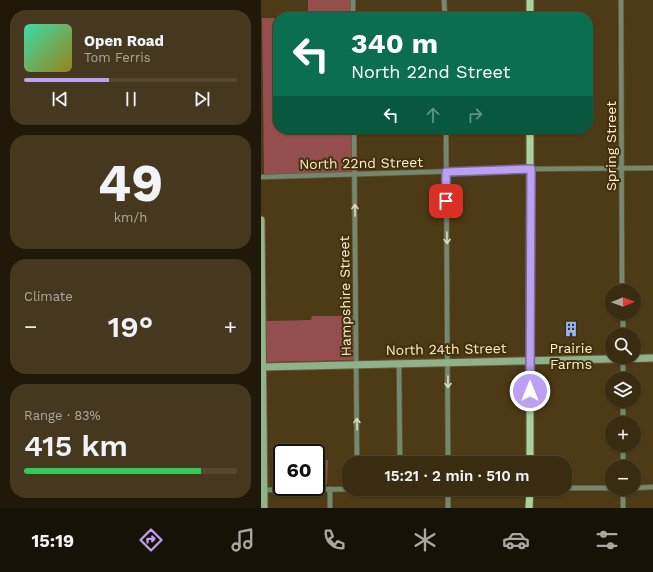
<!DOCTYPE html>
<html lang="en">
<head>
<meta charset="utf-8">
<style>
	:root { --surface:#3a2c10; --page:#45381e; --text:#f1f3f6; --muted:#aba79f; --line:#544830; --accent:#bca0f2 }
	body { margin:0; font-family:"Work Sans",sans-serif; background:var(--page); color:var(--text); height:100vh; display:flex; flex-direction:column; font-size:15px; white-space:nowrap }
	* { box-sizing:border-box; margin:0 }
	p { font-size:13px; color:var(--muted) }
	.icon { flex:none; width:22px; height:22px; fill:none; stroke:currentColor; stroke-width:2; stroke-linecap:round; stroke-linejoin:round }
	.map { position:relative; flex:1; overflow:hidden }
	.details { display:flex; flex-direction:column; gap:10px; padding:10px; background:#201809; width:261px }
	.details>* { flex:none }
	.hud { position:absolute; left:12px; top:12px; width:320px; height:122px; border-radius:16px; box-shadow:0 1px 3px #0004,0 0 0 1px var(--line); background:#0b6e4f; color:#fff; overflow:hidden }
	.needle { width:26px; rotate:89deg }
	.fabs { position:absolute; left:344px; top:284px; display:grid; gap:8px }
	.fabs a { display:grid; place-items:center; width:36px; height:36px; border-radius:50%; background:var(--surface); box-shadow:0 1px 3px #0004,0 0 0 1px var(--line); font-size:20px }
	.speed { position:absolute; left:12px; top:444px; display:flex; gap:8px; font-size:20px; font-weight:700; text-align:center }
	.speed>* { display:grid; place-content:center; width:52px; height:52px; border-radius:50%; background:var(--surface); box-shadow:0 1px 3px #0004,0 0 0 1px var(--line); line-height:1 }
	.speed .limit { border:2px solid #111; border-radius:6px; background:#fff; color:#111 }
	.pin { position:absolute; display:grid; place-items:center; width:34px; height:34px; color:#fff; margin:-17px; border-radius:8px; box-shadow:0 2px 6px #0006 }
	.me { position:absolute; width:44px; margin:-22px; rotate:0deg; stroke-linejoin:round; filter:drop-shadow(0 0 3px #0008) }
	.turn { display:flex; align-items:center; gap:14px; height:84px; padding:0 12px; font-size:18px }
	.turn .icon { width:52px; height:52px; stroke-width:2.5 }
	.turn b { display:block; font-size:28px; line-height:34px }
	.lanes { display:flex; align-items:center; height:38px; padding:0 12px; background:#0003; justify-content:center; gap:20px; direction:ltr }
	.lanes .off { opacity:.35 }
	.big { font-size:30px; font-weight:600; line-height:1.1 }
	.details .widget { flex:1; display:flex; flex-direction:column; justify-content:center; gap:6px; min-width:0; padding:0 14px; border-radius:16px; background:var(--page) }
	.details .dial { align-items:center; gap:0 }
	.dial b { font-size:52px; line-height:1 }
	.song { display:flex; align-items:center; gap:12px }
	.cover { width:48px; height:48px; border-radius:6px; background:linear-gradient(135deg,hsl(160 70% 55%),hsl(50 70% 35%)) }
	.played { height:4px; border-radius:2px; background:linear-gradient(90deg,var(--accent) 40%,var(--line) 40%) }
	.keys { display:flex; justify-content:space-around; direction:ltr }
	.heat { display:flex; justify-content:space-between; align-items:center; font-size:22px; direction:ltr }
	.charge { height:6px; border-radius:3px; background:linear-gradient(90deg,#34c759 83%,var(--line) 0) }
	.trip { position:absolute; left:81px; top:456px; width:230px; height:40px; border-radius:16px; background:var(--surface); box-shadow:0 1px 3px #0004,0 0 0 1px var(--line); font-weight:600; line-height:40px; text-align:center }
	.menu { display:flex; height:64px; justify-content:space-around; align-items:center; background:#171206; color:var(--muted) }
	.menu .icon { width:28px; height:28px }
	.menu .active { color:var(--accent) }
	.menu b { font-size:18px; color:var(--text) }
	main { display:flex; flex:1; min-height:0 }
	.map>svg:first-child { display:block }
</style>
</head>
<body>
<main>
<section class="details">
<div class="widget">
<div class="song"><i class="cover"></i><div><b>Open Road</b><p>Tom Ferris</p></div></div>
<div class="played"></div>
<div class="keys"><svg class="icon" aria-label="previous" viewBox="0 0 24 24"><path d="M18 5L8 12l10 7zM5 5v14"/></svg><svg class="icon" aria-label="pause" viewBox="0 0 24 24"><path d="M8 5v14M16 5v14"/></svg><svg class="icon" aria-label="next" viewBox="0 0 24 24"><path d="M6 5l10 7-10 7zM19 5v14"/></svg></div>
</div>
<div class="widget dial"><b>49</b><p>km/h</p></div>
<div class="widget"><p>Climate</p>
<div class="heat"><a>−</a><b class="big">19°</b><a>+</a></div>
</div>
<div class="widget"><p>Range · 83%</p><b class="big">415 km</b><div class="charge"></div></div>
</section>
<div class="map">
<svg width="392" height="508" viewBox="0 0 392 508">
	<rect width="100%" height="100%" fill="#4d3a16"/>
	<!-- green -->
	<g fill="#944e4d">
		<rect x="47" y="0" width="43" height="17"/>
		<polygon points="1,18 17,18 17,129 91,129 91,172 3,175"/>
		<polygon points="51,316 94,316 94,360 6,362 5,321 50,320"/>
		<polygon points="55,460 67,460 66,484 55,484"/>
	</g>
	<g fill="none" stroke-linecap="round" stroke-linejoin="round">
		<defs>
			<g id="street">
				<polyline points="92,0 92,17"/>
				<polyline points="183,0 184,17"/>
				<polyline points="360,0 361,291"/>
				<polyline points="93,129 96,463"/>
				<polyline points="185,129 187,463"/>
				<polyline points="0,177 270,169 392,168"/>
				<polyline points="362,313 362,335"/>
				<polyline points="362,357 362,379"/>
				<polyline points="138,364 139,463"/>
				<polyline points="362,401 362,423"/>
				<polyline points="362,445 362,467"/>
				<polyline points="304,488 351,488"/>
				<polyline points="373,488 392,487"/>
				<polyline points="69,489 69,508"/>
				<polyline points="362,489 362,508"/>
				<polyline points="3,490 106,489"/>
				<polyline points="187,508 187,489"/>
			</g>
			<g id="secondary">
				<polyline points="0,220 3,508"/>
				<polyline points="0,367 392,358"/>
			</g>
			<g id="primary">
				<polyline points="269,0 269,17"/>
				<polyline points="269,463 269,129"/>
				<polyline points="268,508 269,489"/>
			</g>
		</defs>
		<!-- street casing -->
		<use href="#street" stroke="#695734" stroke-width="6"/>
		<!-- secondary casing -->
		<use href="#secondary" stroke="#695734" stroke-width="9"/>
		<!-- primary casing -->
		<use href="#primary" stroke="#695734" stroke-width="9"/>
		<!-- street -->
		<use href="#street" stroke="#72886f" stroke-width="4.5"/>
		<!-- secondary -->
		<use href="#secondary" stroke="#8fb28a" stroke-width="7"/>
		<!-- primary -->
		<use href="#primary" stroke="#a5d29f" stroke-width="7"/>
	</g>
	<!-- one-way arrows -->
	<defs><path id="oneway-shaft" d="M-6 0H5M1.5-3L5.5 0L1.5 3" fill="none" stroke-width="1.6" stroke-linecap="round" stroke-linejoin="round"/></defs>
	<g stroke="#e0d9bf">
		<use href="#oneway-shaft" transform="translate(94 210) rotate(-91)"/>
		<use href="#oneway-shaft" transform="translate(186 238) rotate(89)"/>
		<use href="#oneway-shaft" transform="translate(187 382) rotate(90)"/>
		<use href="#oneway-shaft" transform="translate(96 424) rotate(-91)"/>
	</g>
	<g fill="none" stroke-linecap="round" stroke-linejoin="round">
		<defs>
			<polyline id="route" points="185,201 185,172 270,169 269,391"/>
		</defs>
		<!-- route casing -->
		<use href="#route" stroke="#7a689d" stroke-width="10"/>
		<!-- route -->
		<use href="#route" stroke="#bca0f2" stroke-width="7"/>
	</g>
	<!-- icons -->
	<defs>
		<symbol id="building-bare" viewBox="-9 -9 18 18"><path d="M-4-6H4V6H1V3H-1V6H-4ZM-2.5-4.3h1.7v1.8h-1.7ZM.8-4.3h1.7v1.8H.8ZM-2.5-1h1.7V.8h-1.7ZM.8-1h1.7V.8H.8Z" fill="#91b8fd" stroke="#42300a" stroke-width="2.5" paint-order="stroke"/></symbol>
	</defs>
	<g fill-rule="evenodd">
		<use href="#building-bare" x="299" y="318" width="22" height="22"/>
	</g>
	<g text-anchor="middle" stroke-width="4" stroke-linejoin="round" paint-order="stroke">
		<!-- street labels -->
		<g font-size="14" fill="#fcedd3" stroke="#42300a">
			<text transform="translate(350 146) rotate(-90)" y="5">Spring Street</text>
			<text transform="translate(100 163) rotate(-1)" y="5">North 22nd Street</text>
			<text transform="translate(84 296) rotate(-91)" y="5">Hampshire Street</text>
			<text transform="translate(185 349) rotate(-1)" y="5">North 24th Street</text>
		</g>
		<!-- poi labels -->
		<g font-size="14" fill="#fcedd3" stroke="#42300a">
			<text x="310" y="353">Prairie<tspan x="310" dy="16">Farms</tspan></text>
		</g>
	</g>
</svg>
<div class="fabs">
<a><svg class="needle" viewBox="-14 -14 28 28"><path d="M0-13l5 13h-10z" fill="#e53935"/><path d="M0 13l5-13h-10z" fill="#aba79f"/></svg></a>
<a><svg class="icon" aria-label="search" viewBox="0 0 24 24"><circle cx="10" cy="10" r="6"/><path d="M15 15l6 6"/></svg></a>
<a><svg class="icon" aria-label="layers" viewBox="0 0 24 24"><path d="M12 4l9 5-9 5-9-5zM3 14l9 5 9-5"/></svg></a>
<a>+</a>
<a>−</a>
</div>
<div class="speed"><div class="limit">60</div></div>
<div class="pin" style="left:185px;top:201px;background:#d93025"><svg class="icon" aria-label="arrive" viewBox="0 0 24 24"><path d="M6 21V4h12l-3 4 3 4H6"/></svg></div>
<svg class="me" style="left:269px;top:391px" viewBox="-20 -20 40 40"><circle r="17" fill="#bca0f2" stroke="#fff" stroke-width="3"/><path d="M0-11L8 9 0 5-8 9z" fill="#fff"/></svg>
<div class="trip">15:21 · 2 min · 510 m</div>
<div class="hud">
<div class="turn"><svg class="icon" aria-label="left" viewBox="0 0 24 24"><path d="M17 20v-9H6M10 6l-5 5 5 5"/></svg><div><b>340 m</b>North 22nd Street</div></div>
<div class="lanes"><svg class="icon" aria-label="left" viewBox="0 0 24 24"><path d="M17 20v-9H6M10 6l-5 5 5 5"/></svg><svg class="icon off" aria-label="ahead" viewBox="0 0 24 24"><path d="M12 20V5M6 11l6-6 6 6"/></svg><svg class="icon off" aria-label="right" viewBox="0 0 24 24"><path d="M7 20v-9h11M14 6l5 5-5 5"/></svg></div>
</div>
</div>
</main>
<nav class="menu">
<b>15:19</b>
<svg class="icon active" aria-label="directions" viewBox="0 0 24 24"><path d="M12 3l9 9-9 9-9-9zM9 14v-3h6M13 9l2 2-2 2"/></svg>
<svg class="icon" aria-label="music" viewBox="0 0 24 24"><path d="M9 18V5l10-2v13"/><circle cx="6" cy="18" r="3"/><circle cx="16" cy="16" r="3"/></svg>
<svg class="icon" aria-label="phone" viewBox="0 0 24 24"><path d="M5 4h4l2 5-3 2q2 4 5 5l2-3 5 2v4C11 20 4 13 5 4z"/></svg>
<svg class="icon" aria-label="climate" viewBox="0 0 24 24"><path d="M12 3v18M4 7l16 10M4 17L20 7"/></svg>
<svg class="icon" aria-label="car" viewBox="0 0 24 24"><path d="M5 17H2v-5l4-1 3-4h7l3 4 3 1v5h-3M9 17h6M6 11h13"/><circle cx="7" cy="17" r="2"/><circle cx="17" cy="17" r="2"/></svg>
<svg class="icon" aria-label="filters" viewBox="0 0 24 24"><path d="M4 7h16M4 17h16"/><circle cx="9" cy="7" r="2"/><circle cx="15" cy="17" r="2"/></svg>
</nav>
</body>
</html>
